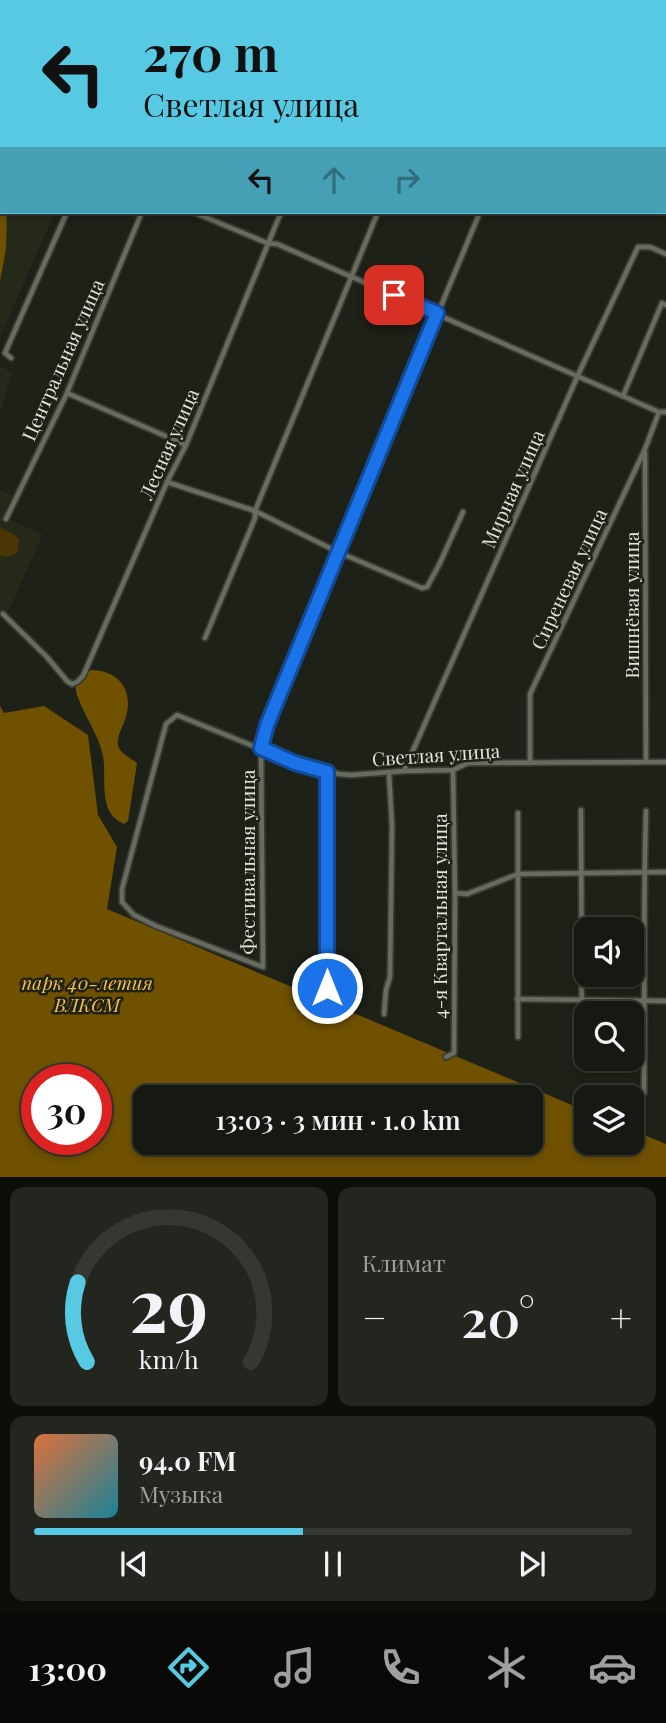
<!DOCTYPE html>
<html lang="ru">
<head>
<meta charset="utf-8">
<style>
	:root { --surface:#161911; --page:#23261f; --text:#f1f3f6; --muted:#9ea09f; --line:#353831; --accent:#57c9e3 }
	body { margin:0; font-family:"Playfair Display",serif; background:var(--page); color:var(--text); height:100vh; display:flex; flex-direction:column; font-size:26px; white-space:nowrap }
	* { box-sizing:border-box; margin:0 }
	p { font-size:23px; color:var(--muted) }
	.icon { flex:none; width:38px; height:38px; fill:none; stroke:currentColor; stroke-width:2; stroke-linecap:round; stroke-linejoin:round }
	.map { position:relative; height:1177px; overflow:hidden }
	.panel { display:flex; flex-direction:column; gap:10px; padding:10px; background:#0c0e09; flex:1 }
	.panel>* { flex:none }
	.hud { position:absolute; left:0px; top:0px; width:667px; height:214px; box-shadow:0 4px 10px #0003,0 0 0 2px var(--line); background:#57c9e3; color:#111; overflow:hidden }
	.controls { position:absolute; left:574px; top:917px; display:grid; gap:14px }
	.controls a { display:grid; place-items:center; width:70px; height:70px; border-radius:14px; background:var(--surface); box-shadow:0 4px 10px #0003,0 0 0 2px var(--line); font-size:35px }
	.speed { position:absolute; left:21px; top:1064px; display:flex; gap:14px; font-size:35px; font-weight:700; text-align:center }
	.speed>* { display:grid; place-content:center; width:91px; height:91px; border-radius:50%; background:var(--surface); box-shadow:0 4px 10px #0003,0 0 0 2px var(--line); line-height:1 }
	.speed .limit { border:10px solid #d22; background:#fff; color:#111 }
	.pin { position:absolute; display:grid; place-items:center; width:60px; height:60px; color:#fff; margin:-30px; border-radius:14px; box-shadow:0 4px 10px #0006 }
	.me { position:absolute; width:77px; margin:-38px; rotate:0deg; stroke-linejoin:round; filter:drop-shadow(0 0 5px #0008) }
	.turn { display:flex; align-items:center; gap:24px; height:147px; padding:0 28px; font-size:32px }
	.turn .icon { width:91px; height:91px; stroke-width:2.5 }
	.turn b { display:block; font-size:49px; line-height:60px }
	.lanes { display:flex; align-items:center; height:66px; padding:0 28px; background:#0003; justify-content:center; gap:35px; direction:ltr }
	.lanes .off { opacity:.35 }
	.big { font-size:52px; font-weight:600; line-height:1.1 }
	.panel .tile { flex:1; display:flex; flex-direction:column; justify-content:center; gap:10px; min-width:0; padding:0 24px; border-radius:14px; background:var(--page) }
	.panel .dial { align-items:center; gap:0 }
	.dial svg { height:182px; overflow:visible; fill:none; stroke:var(--line); stroke-width:7; stroke-linecap:round; text-anchor:middle }
	.dial text { fill:var(--text); stroke:none }
	.song { display:flex; align-items:center; gap:21px }
	.cover { width:84px; height:84px; border-radius:10px; background:linear-gradient(135deg,hsl(20 70% 55%),hsl(190 70% 35%)) }
	.played { height:7px; border-radius:4px; background:linear-gradient(90deg,var(--accent) 45%,var(--line) 45%) }
	.keys { display:flex; justify-content:space-around; direction:ltr }
	.heat { display:flex; justify-content:space-between; align-items:center; font-size:38px; direction:ltr }
	.panel .tiles { flex:1; display:grid; gap:10px; grid-template-columns:1fr 1fr }
	.tile:last-child { grid-column:span 2 }
	.trip { position:absolute; left:133px; top:1085px; width:410px; height:70px; border-radius:14px; background:var(--surface); box-shadow:0 4px 10px #0003,0 0 0 2px var(--line); font-weight:600; line-height:70px; text-align:center }
	.tabs { display:flex; height:112px; justify-content:space-around; align-items:center; background:#090a07; color:var(--muted) }
	.tabs .icon { width:49px; height:49px }
	.tabs .current { color:var(--accent) }
	.tabs b { font-size:32px; color:var(--text) }
	.map>svg:first-child { display:block }
</style>
</head>
<body>
<div class="map">
<svg width="666" height="1177" viewBox="0 0 666 1177">
	<rect width="100%" height="100%" fill="#1e2117"/>
	<!-- built -->
	<g fill="#252919">
		<polygon points="4,212 55,212 0,337 0,237"/>
		<polygon points="0,367 12,372 0,414"/>
		<polygon points="0,490 12,495 5,512 8,519 43,534 5,619 0,617"/>
	</g>
	<!-- green -->
	<path fill="#4a3604" d="M0,528L14,534L19,540L18,550C14,557 7,558 0,555Z"/>
	<!-- forest -->
	<g fill="#6f5100" fill-rule="evenodd">
		<polygon points="0,200 2,203 2,212 7,212 6,249 0,281"/>
		<path d="M92,670C117,671 132,687 127,713C125,723 117,734 118,745C119,753 131,758 137,763L128,821L124,824C97,813 107,779 103,756C99,736 86,719 79,700C78,697 76,694 76,690C75,681 84,673 92,670Z"/>
		<path d="M0,706L4,713L44,706L88,735L98,815L117,847L107,909L586,1111V1143H632V1130L666,1144V1177H0ZM37,1080H96V1139H37ZM145,1097H530V1143H145Z"/>
	</g>
	<g fill="none" stroke-linecap="round" stroke-linejoin="round">
		<defs>
			<g id="street">
				<polyline points="24,0 24,2"/>
				<polyline points="346,0 349,2"/>
				<polyline points="159,2 160,0"/>
				<polyline points="234,2 234,0"/>
				<polyline points="371,2 371,0"/>
				<polyline points="568,2 569,0"/>
				<polyline points="665,122 666,122"/>
				<polyline points="665,191 666,192"/>
				<polyline points="193,212 267,243 277,244 659,412 666,412"/>
				<polyline points="480,212 267,725 261,748 263,967 156,926 134,915 122,902 122,889 166,724 177,715 295,763 339,774 351,775 404,771 453,770 468,763 666,762"/>
				<polyline points="11,358 5,353 67,212"/>
				<polyline points="67,393 186,445"/>
				<polyline points="623,396 662,303 666,305"/>
				<polyline points="645,453 646,762"/>
				<polyline points="167,482 255,511 338,552 422,588 427,587 439,565 463,512"/>
				<polyline points="6,519 67,393 142,212"/>
				<polyline points="3,614 47,657 67,681 72,684 77,682 83,676 167,482 186,445 281,212"/>
				<polyline points="205,638 255,518 255,511 378,212"/>
				<polyline points="530,763 530,694 645,449 659,412"/>
				<polyline points="404,771 578,375 638,247 650,247 666,254"/>
				<polyline points="581,810 582,1059"/>
				<polyline points="455,893 467,894 518,874 666,872"/>
				<polyline points="327,987 327,772"/>
				<polyline points="517,999 666,1001"/>
				<polyline points="384,1014 386,990 390,977 392,826 389,773"/>
				<polyline points="518,1037 518,813"/>
				<polyline points="446,1057 454,1053 455,893 453,770"/>
				<path d="M644,1093C645,999 643,905 646,811"/>
			</g>
		</defs>
		<!-- street casing -->
		<use href="#street" stroke="#383b33" stroke-width="8"/>
		<!-- street -->
		<use href="#street" stroke="#686c5f" stroke-width="4.5"/>
	</g>
	<g fill="none" stroke-linecap="round" stroke-linejoin="round">
		<defs>
			<polyline id="route" points="327,988 327,772 295,763 261,748 267,725 437,313 394,295"/>
		</defs>
		<!-- route casing -->
		<use href="#route" stroke="#114b97" stroke-width="18"/>
		<!-- route -->
		<use href="#route" stroke="#1a73e8" stroke-width="12"/>
	</g>
	<g text-anchor="middle" stroke-width="5" stroke-linejoin="round" paint-order="stroke">
		<!-- street labels -->
		<g font-size="19" fill="#e2e4dd" stroke="#1e2117">
			<text transform="translate(63 360) rotate(-66)" y="7">Центральная улица</text>
			<text transform="translate(169 444) rotate(-66)" y="7">Лесная улица</text>
			<text transform="translate(513 489) rotate(-66)" y="7">Мирная улица</text>
			<text transform="translate(569 579) rotate(-65)" y="7">Сиреневая улица</text>
			<text transform="translate(632 605) rotate(-90)" y="7">Вишнёвая улица</text>
			<text transform="translate(436 755) rotate(-4)" y="7">Светлая улица</text>
			<text transform="translate(248 862) rotate(-90)" y="7">Фестивальная улица</text>
			<text transform="translate(440 916) rotate(-90)" y="7">4-я Квартальная улица</text>
		</g>
		<!-- park labels -->
		<g font-size="19" font-style="italic" fill="#f5bf45" stroke="#1e2117">
			<text x="87" y="990">парк 40-летия<tspan x="87" dy="22">ВЛКСМ</tspan></text>
		</g>
	</g>
</svg>
<div class="controls">
<a><svg class="icon" aria-label="sound" viewBox="0 0 24 24"><path d="M4 9h4l5-4v14l-5-4H4zM17 9q2 3 0 6"/></svg></a>
<a><svg class="icon" aria-label="search" viewBox="0 0 24 24"><circle cx="10" cy="10" r="6"/><path d="M15 15l6 6"/></svg></a>
<a><svg class="icon" aria-label="layers" viewBox="0 0 24 24"><path d="M12 4l9 5-9 5-9-5zM3 14l9 5 9-5"/></svg></a>
</div>
<div class="speed"><div class="limit">30</div></div>
<div class="pin" style="left:394px;top:295px;background:#d93025"><svg class="icon" aria-label="arrive" viewBox="0 0 24 24"><path d="M6 21V4h12l-3 4 3 4H6"/></svg></div>
<svg class="me" style="left:327px;top:988px" viewBox="-20 -20 40 40"><circle r="17" fill="#1a73e8" stroke="#fff" stroke-width="3"/><path d="M0-11L8 9 0 5-8 9z" fill="#fff"/></svg>
<div class="trip">13:03 · 3 мин · 1.0 km</div>
<div class="hud">
<div class="turn"><svg class="icon" aria-label="left" viewBox="0 0 24 24"><path d="M17 20v-9H6M10 6l-5 5 5 5"/></svg><div><b>270 m</b>Светлая улица</div></div>
<div class="lanes"><svg class="icon" aria-label="left" viewBox="0 0 24 24"><path d="M17 20v-9H6M10 6l-5 5 5 5"/></svg><svg class="icon off" aria-label="ahead" viewBox="0 0 24 24"><path d="M12 20V5M6 11l6-6 6 6"/></svg><svg class="icon off" aria-label="right" viewBox="0 0 24 24"><path d="M7 20v-9h11M14 6l5 5-5 5"/></svg></div>
</div>
</div>
<section class="panel">
<div class="tiles">
<div class="tile dial"><svg viewBox="0 0 100 80">
<path d="M14 69A42 42 0 1 1 86 69"/>
<path d="M14 69A42 42 0 0 1 10 34" stroke="#57c9e3"/>
<text x="50" y="56" font-size="32" font-weight="700">29</text>
<text x="50" y="72" font-size="11">km/h</text>
</svg></div>
<div class="tile"><p>Климат</p>
<div class="heat"><a>−</a><b class="big">20°</b><a>+</a></div>
</div>
<div class="tile">
<div class="song"><i class="cover"></i><div><b>94.0 FM</b><p>Музыка</p></div></div>
<div class="played"></div>
<div class="keys"><svg class="icon" aria-label="previous" viewBox="0 0 24 24"><path d="M18 5L8 12l10 7zM5 5v14"/></svg><svg class="icon" aria-label="pause" viewBox="0 0 24 24"><path d="M8 5v14M16 5v14"/></svg><svg class="icon" aria-label="next" viewBox="0 0 24 24"><path d="M6 5l10 7-10 7zM19 5v14"/></svg></div>
</div>
</div>
</section>
<nav class="tabs">
<b>13:00</b>
<svg class="icon current" aria-label="directions" viewBox="0 0 24 24"><path d="M12 3l9 9-9 9-9-9zM9 14v-3h6M13 9l2 2-2 2"/></svg>
<svg class="icon" aria-label="music" viewBox="0 0 24 24"><path d="M9 18V5l10-2v13"/><circle cx="6" cy="18" r="3"/><circle cx="16" cy="16" r="3"/></svg>
<svg class="icon" aria-label="phone" viewBox="0 0 24 24"><path d="M5 4h4l2 5-3 2q2 4 5 5l2-3 5 2v4C11 20 4 13 5 4z"/></svg>
<svg class="icon" aria-label="climate" viewBox="0 0 24 24"><path d="M12 3v18M4 7l16 10M4 17L20 7"/></svg>
<svg class="icon" aria-label="car" viewBox="0 0 24 24"><path d="M5 17H2v-5l4-1 3-4h7l3 4 3 1v5h-3M9 17h6M6 11h13"/><circle cx="7" cy="17" r="2"/><circle cx="17" cy="17" r="2"/></svg>
</nav>
</body>
</html>
